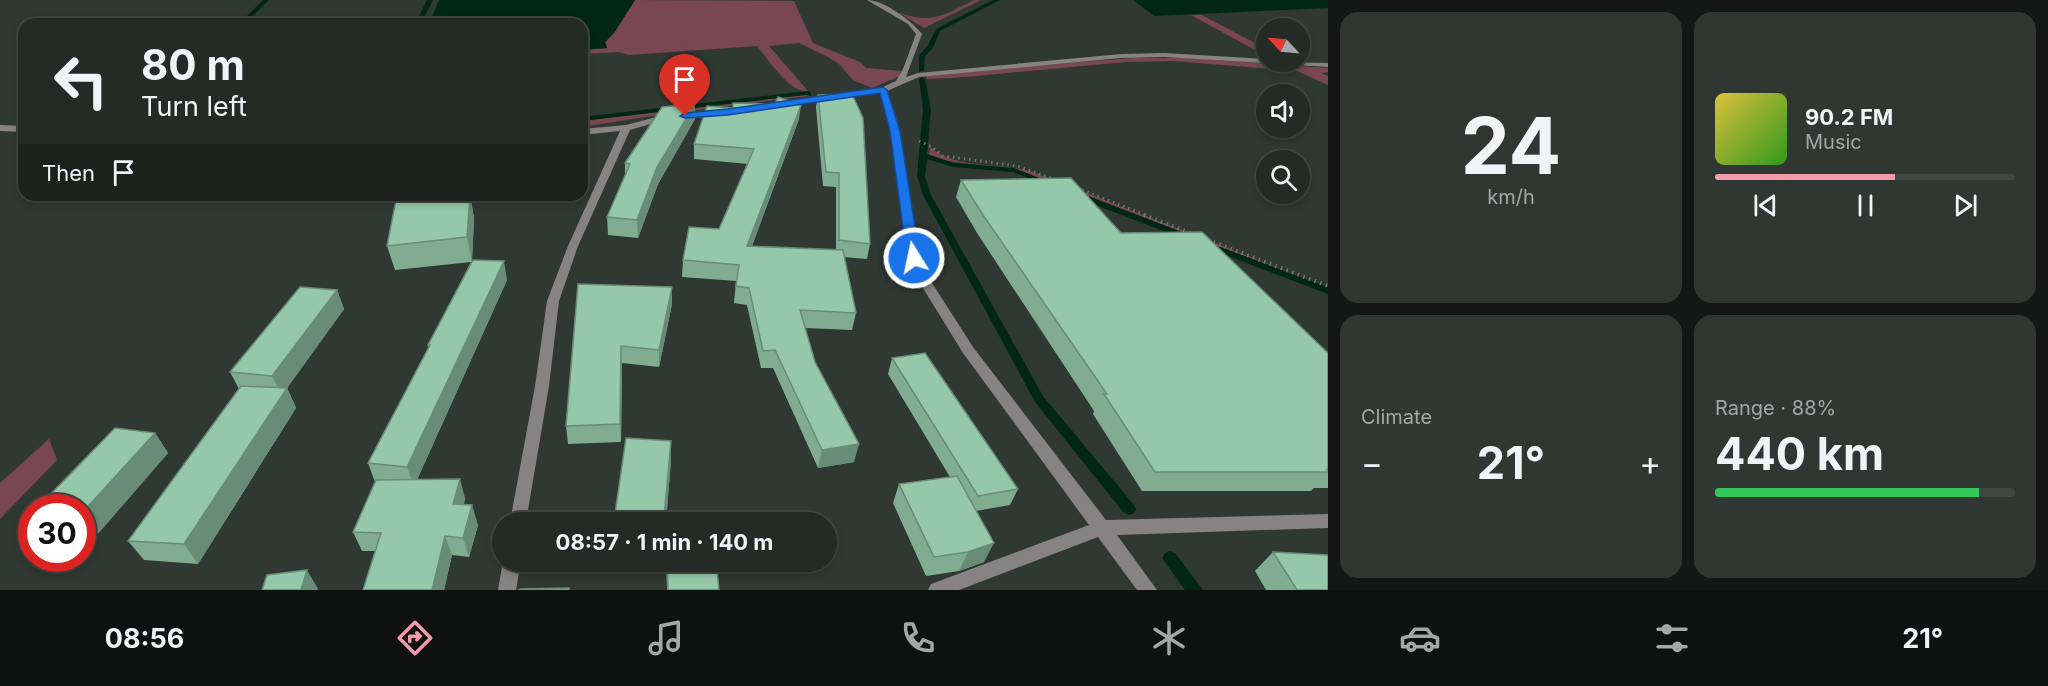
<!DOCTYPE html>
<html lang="en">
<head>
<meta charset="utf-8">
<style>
	:root { --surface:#242a26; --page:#303632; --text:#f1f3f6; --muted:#a3a7a7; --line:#414643; --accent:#f39aab }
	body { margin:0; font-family:Inter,sans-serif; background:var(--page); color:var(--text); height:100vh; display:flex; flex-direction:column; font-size:22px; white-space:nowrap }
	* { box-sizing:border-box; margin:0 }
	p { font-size:20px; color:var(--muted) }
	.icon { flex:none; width:33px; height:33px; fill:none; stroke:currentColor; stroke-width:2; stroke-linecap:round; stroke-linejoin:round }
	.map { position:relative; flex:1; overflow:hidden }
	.drawer { display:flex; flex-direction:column; gap:12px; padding:12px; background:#141715; width:720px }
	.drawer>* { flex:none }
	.top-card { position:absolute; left:18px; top:18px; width:570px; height:183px; border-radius:18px; box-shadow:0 3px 9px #0003,0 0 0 2px var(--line); background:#242a26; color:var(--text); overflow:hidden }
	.needle { width:39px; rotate:296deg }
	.fabs { position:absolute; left:1256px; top:18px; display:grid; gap:12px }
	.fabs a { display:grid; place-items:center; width:54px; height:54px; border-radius:50%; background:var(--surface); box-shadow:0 3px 9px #0003,0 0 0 2px var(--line); font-size:30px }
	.speed { position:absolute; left:18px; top:494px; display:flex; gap:12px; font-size:30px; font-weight:700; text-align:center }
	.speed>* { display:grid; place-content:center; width:78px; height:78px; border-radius:50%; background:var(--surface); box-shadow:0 3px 9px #0003,0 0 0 2px var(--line); line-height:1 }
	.speed .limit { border:9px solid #d22; background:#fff; color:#111 }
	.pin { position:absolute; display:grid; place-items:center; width:51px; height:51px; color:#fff; margin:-62px -26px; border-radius:50% 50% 50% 0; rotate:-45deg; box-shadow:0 0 6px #0007 }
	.pin .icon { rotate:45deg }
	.me { position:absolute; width:66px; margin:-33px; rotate:350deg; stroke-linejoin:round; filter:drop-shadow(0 0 4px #0008) }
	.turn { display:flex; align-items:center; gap:21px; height:126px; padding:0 24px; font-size:27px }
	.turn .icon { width:78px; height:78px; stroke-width:2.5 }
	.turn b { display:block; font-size:42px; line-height:51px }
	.then { display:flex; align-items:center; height:57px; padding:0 24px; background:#0003; gap:12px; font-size:22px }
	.big { font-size:45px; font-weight:700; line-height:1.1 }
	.drawer .widget { flex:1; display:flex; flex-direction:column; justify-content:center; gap:9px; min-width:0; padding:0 21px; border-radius:18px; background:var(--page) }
	.drawer .dial { align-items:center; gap:0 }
	.dial b { font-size:78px; line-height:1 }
	.song { display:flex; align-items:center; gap:18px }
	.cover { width:72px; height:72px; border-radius:9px; background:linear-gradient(135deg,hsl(50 70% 55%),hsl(110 70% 35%)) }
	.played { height:6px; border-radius:3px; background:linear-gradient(90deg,var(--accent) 60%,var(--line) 60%) }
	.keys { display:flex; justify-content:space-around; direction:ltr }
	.heat { display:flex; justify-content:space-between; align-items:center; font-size:33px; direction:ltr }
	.charge { height:9px; border-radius:4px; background:linear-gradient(90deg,#34c759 88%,var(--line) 0) }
	.drawer .tiles { flex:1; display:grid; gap:12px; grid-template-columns:repeat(2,1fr) }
	.trip { position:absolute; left:492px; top:512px; width:345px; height:60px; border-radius:30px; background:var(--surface); box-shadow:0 3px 9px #0003,0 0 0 2px var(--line); font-weight:700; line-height:60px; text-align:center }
	.dock { display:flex; height:96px; justify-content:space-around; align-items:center; background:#0e110f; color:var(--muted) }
	.dock .icon { width:42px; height:42px }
	.dock .active { color:var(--accent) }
	.dock b { font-size:27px; color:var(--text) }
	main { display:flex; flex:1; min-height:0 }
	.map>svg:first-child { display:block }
</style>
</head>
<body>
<main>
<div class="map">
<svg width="1328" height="590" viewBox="0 0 1328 590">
	<rect width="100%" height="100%" fill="#303833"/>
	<!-- green -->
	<g fill="#784751">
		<path d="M635,0L794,1L813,43L860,62L866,68L901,71L900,76L872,88L853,80L839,64L828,57L799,43L769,46L808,91C790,94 768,59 757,46L629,55L618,52L582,54V50L607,48L605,42L614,33Z"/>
		<path d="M974,0H981L924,28L898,12C931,25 944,15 974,0Z"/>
		<polygon points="1191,15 1202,15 1266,49 1266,56"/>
		<polygon points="1132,58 1187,58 1328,68 1328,72 1321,73 1328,76 1328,85 1297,71 1173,61 1125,62 954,78 927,79 926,75"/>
		<polygon points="806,94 808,96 651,116 582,127 582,120"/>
		<path d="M930,147C957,170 999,162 1033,172L1328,287V290L1015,169L938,160L929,156Z"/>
		<polygon points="49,439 57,460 0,519 0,483"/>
	</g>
	<!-- water -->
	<g fill="#002714">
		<polygon points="439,0 635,0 614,33 605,42 607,48 582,50 582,24 429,24"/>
		<polygon points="1133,0 1328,0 1328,8 1154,16"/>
	</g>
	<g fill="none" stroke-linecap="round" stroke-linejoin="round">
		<!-- stream -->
		<g fill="#002714" fill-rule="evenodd">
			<polygon points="263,0 269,0 245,24 239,24"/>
			<polygon points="427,0 433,0 421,24 415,24"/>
			<polygon points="993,0 1000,0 940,31 933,48 925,56 924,71 919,72 919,55 927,47 936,29"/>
			<polygon points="922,77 925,79 931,109 927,154 954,163 1014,168 1054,184 1053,186 1047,186 1013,172 953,167 927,159 925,176 931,195 1043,396 1134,505 1136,509 1134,513 1129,515 1124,513 1035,402 923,195 917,176 923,109 919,79"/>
			<polygon points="808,91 811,93 811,96 806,95 582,121 582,117"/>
			<polygon points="1078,192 1190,235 1192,237 1190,239 1184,239 1075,197 1074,195"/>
			<polygon points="1210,243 1328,287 1328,294 1207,248 1205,246"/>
			<polygon points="1170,551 1175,553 1203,590 1185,590 1162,558 1165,553"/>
		</g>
		<!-- path-far1 -->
		<g stroke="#707773" stroke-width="3" stroke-dasharray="1.5 4" stroke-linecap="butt">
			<polyline points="919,141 932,147 943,156 1017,166 1056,180"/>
			<polyline points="1077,188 1148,216"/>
		</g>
		<!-- path -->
		<g stroke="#707773" stroke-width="4" stroke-dasharray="1.5 4.5" stroke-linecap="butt">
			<polyline points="1144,215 1193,234"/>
			<polyline points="1208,240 1328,286"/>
		</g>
		<!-- minor -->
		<g fill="#878283" fill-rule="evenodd">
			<path d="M867,0C884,0 912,21 922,34L906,77L918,73L1121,54L1164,53L1266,59V62L1328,63V67L1164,57L1121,58L919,77L887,91L899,131L916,242L925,272L973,347L1106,520L1328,514V528L1117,535L1157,590H1137L1098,537L959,590H928L931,584L1089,525L963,353L913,272L906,242L891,131L880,93L779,107L775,105L779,103L881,88L896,81L903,69L916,34L908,24Z"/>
			<polygon points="720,111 723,111 723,115 664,120 630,130 578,246 559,301 549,386 526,522 510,522 535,386 547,301 568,246 620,131 582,135 582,129 626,125 664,115"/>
			<polygon points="0,125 24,126 24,132 0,131"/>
			<polygon points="503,561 521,561 516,590 498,590"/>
		</g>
	</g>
	<!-- wall -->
	<g fill="#80ac90">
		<polygon points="818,95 870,244 867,259 844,257 856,313 852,330 805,328 815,362 854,462 818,468 773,368 761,368 747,305 734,303 736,281 682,277 683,260 719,229 748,164 694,159 694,144 733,108 733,103 799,119 752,246 836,250 836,187 823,186 816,107"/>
		<polygon points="695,104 695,119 658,184 638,238 608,235 607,217 625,175 625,163"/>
		<polygon points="961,180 1121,233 1328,353 1328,488 1314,488 1311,491 1142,491 1093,414 1094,411 977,233 956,197"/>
		<polygon points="470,195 474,218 472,260 507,280 417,480 465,498 464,505 478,525 469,557 452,555 444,590 363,590 375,551 362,551 353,532 375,482 368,463 428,348 428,345 471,262 395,270 387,246"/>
		<polygon points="578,284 672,287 672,304 659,367 622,363 621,442 568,444 566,426"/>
		<polygon points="337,290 344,309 287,388 296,408 198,564 144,560 128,541 239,389 230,372"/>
		<polygon points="892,358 1018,489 1010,505 976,511 984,562 959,571 926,576 893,503 899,484 950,477 888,374"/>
		<polygon points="155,433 168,453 89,544 82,543 82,507"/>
		<polygon points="671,460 666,522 616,522 615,514"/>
		<polygon points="1273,552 1328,590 1266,590 1255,571"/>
		<polygon points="666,561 716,561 719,590 667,590"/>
	</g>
	<!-- shaded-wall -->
	<g fill="#688c76">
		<polygon points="695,104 695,119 658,184 638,238 637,220 657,167"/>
		<polygon points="801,105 799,119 746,262 747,246"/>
		<polygon points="470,195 474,218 472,262 467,237"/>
		<polygon points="504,261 507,280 414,486 407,467"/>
		<polygon points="672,287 672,304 659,367 659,350"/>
		<polygon points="337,290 344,309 282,395 272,376"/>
		<polygon points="621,346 622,363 621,442 620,424"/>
		<polygon points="287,388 296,408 198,564 184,544"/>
		<polygon points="155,433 168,453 89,544 82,537 82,513"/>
		<polygon points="671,441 671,460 666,522 664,522"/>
		<polygon points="859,444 854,462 818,468 822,450"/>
		<polygon points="460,479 465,498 459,524 453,504"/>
		<polygon points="472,505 478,525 469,557 463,538"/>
		<polygon points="445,536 452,555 444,590 432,590"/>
		<polygon points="994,543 984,562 959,571 968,552"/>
		<polygon points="307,570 318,589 317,590 301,590"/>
	</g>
	<!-- building -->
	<g fill="#95c8a8" stroke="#688c76" stroke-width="1.5">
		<polygon points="852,94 863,118 870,244 839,240 839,173 826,172 818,95"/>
		<polygon points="778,97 801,105 747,246 843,250 856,313 800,310 815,362 859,444 822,450 775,350 763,351 749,288 736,286 739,265 683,260 689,227 719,229 754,149 694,144 707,106 733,108 733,103 775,104"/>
		<polygon points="695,104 657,167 637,220 607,217 630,164 625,163 662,107"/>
		<polygon points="1071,178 1121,233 1202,232 1328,353 1328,469 1327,469 1328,472 1155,472 1104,394 1107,394 983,215 961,180"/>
		<polygon points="397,195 470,195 467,237 387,246"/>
		<polygon points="473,260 504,261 407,467 368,463 430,345 428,345"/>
		<polygon points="578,284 672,287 659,350 621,346 620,424 566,426"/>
		<polygon points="300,287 337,290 272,376 230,372"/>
		<polygon points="925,353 1018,489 978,496 892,358"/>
		<polygon points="241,386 287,388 184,544 128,541"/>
		<polygon points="115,428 155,433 82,513 82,507 38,507"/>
		<polygon points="626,438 671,441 664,517 615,514"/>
		<polygon points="957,476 994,543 968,552 934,557 899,484"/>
		<polygon points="460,479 453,504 472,505 463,538 445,536 432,590 363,590 381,533 353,532 376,480"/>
		<polygon points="32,513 32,519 27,518"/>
		<polygon points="1273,552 1328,555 1328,590 1297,590"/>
		<polygon points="667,561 716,561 719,590 668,590"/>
		<polygon points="307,570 301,590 262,590 267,575"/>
		<polygon points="569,588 569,590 519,590 520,589"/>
	</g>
	<!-- route -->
	<polygon fill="#1a73e8" stroke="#114b97" stroke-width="1.5" points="883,87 887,90 900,131 920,258 914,262 907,258 890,131 880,93 728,115 685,118 680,116 685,113 728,109"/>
</svg>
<div class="fabs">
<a><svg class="needle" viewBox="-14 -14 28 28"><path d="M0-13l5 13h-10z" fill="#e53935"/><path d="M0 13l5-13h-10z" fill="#a3a7a7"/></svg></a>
<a><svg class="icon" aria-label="sound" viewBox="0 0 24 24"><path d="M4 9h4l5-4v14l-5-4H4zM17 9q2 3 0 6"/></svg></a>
<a><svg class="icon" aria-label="search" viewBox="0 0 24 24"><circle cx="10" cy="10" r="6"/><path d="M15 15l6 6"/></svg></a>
</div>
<div class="speed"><div class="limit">30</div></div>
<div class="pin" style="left:685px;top:116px;background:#d93025"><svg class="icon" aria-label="arrive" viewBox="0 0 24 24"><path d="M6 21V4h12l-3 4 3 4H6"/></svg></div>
<svg class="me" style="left:914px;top:258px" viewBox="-20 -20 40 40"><circle r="17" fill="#1a73e8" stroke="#fff" stroke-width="3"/><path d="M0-11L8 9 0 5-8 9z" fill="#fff"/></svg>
<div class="trip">08:57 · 1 min · 140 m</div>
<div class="top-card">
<div class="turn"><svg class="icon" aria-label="left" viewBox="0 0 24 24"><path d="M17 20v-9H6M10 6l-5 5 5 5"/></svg><div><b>80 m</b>Turn left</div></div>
<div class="then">Then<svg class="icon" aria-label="arrive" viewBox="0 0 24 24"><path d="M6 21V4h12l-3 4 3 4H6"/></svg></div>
</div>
</div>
<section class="drawer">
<div class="tiles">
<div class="widget dial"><b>24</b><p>km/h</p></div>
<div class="widget">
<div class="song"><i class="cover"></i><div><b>90.2 FM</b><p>Music</p></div></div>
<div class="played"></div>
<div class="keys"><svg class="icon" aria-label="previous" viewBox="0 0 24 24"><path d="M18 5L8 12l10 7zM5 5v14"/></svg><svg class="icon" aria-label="pause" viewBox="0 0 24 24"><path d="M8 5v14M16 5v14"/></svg><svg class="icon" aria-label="next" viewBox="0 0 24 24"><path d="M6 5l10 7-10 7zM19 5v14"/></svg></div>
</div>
<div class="widget"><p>Climate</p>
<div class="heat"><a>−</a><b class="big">21°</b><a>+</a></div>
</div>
<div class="widget"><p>Range · 88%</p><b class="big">440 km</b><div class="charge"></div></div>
</div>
</section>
</main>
<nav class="dock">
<b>08:56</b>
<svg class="icon active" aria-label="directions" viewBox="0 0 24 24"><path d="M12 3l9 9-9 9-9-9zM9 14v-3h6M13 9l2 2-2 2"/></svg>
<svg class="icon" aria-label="music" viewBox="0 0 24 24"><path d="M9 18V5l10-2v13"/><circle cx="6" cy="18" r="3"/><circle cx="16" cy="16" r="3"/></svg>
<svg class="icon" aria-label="phone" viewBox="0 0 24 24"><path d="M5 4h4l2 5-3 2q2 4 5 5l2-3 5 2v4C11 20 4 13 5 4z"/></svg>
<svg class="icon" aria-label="climate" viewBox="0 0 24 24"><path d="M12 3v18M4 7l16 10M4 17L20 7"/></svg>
<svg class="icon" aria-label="car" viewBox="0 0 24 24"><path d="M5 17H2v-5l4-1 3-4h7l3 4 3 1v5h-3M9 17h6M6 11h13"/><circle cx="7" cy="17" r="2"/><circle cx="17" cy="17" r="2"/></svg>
<svg class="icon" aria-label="filters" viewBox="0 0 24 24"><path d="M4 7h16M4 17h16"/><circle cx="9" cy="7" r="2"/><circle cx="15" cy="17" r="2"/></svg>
<b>21°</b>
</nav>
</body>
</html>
